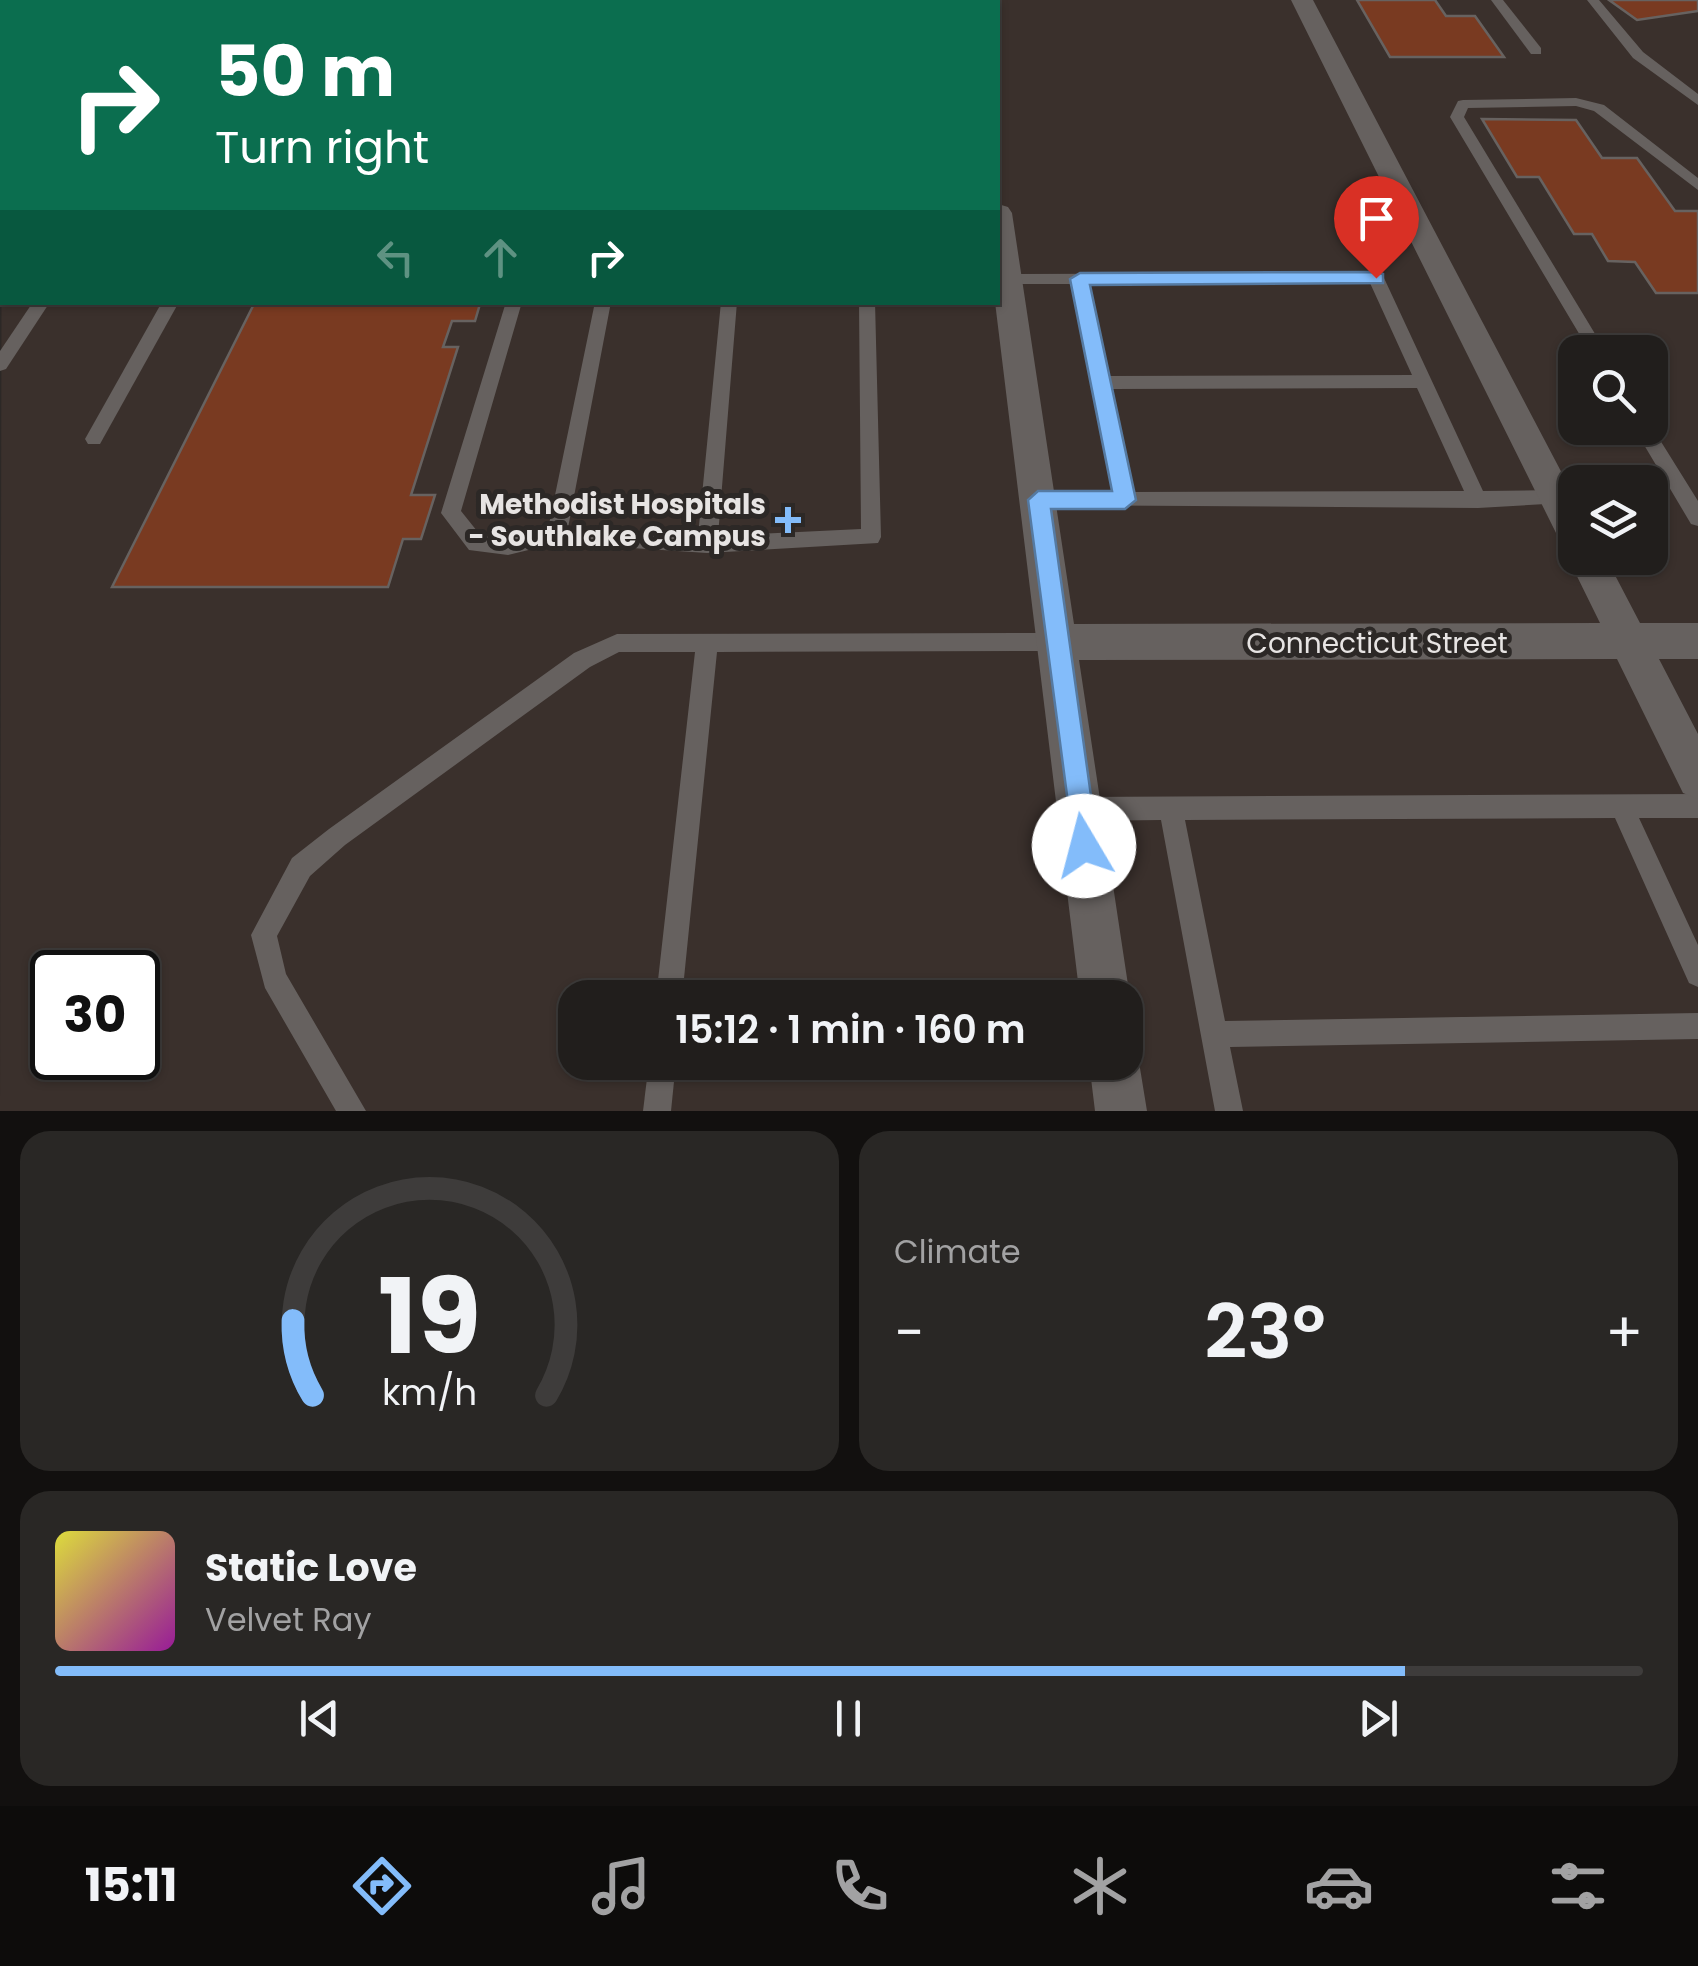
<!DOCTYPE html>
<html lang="en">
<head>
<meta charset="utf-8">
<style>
	:root { --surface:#211e1c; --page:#292725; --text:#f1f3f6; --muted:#a2a2a3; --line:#3e3c3b; --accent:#83bcfa }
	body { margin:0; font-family:Poppins,sans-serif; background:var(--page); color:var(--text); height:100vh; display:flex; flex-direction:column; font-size:38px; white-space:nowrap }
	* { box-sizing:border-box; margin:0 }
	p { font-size:32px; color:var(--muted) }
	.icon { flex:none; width:55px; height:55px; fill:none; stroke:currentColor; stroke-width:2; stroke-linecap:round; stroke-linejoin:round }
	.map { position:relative; height:1111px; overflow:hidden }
	.sheet { display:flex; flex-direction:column; gap:20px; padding:20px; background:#12100f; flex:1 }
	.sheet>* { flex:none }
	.guide { position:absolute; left:0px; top:0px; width:1000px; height:305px; box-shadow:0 2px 8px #0004,0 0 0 2px var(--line); background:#0b6e4f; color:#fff; overflow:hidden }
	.buttons { position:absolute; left:1558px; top:335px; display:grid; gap:20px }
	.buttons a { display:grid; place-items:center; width:110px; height:110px; border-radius:20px; background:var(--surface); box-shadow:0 2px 8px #0004,0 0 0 2px var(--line); font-size:50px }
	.speed { position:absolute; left:30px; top:950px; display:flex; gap:20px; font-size:50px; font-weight:700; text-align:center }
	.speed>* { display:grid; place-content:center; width:130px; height:130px; border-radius:50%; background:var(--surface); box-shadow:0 2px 8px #0004,0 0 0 2px var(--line); line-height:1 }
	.speed .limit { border:5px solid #111; border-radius:15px; background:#fff; color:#111 }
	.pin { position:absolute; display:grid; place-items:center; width:85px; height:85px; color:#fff; margin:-102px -42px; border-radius:50% 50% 50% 0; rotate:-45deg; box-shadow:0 0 10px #0007 }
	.pin .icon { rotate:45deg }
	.me { position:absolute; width:110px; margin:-55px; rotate:352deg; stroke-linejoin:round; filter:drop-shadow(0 0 8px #0008) }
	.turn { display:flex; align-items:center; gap:35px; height:210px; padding:0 50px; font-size:45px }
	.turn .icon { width:130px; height:130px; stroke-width:2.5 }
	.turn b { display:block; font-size:70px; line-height:85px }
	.lanes { display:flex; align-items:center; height:95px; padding:0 50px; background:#0003; justify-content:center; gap:50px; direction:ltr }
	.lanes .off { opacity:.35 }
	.big { font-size:75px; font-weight:600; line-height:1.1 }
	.sheet .card { flex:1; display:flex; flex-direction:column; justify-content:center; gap:15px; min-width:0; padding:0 35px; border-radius:30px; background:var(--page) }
	.sheet .dial { align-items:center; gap:0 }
	.dial svg { height:260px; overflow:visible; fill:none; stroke:var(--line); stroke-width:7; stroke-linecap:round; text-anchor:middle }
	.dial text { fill:var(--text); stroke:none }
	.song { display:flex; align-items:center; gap:30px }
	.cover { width:120px; height:120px; border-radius:15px; background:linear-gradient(135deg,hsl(60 70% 55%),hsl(300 70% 35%)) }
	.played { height:10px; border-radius:5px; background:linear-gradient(90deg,var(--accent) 85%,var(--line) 85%) }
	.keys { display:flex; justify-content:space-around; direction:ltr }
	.heat { display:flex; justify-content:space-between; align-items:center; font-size:55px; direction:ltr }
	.sheet .tiles { flex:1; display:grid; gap:20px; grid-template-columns:1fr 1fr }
	.card:last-child { grid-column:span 2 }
	.trip { position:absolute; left:558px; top:980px; width:585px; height:100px; border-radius:30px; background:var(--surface); box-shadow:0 2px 8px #0004,0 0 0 2px var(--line); font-weight:600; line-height:100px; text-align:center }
	.tabs { display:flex; height:160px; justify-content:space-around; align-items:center; background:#0d0c0b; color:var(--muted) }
	.tabs .icon { width:70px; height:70px }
	.tabs .selected { color:var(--accent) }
	.tabs b { font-size:45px; color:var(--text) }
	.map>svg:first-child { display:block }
</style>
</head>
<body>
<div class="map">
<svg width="1698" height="1111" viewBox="0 0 1698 1111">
	<rect width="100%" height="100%" fill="#2c2826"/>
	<!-- built -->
	<path fill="#3a302c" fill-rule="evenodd" d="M10,0H1698V1111H0L2,8V302H998V2H8ZM1575,352H1650V428H1575ZM1575,482H1650V558H1575ZM52,972H138V1058H52ZM575,998H1125V1062H575Z"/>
	<!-- building -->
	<g fill="#793a21" stroke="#676260" stroke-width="2.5">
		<polygon points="208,0 381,0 385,2 202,2"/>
		<polygon points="1357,0 1435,0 1446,16 1475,16 1504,57 1390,57"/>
		<polygon points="1609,0 1698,0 1698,11 1637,20"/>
		<polygon points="1482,119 1576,120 1602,158 1637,158 1675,211 1698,211 1698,293 1656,293 1635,262 1608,261 1592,234 1574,234 1539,177 1517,177"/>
		<polygon points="255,302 510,302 480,304 475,321 452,321 443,347 458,347 411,495 435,495 421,539 403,539 388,587 112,587"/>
	</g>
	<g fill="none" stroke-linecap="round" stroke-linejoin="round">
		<!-- lane -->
		<g fill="#66615f" fill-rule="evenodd">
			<polygon points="477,0 492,0 493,2 479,2"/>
			<polygon points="1491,0 1503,0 1541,48 1541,54 1531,54"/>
			<polygon points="1587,0 1599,0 1643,52 1698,94 1698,105 1633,58"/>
			<polygon points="1576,98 1604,105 1698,178 1698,190 1594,111 1576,106 1468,108 1464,117 1606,352 1590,352 1450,117 1458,101 1463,100"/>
			<rect x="0" y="145" width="2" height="8"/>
			<rect x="0" y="182" width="2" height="10"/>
			<polygon points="2,203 2,215 0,216 0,204"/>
			<path d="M1376,273L1384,278L1483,491L1556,490L1563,493L1566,498L1563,503L1478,508L1032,505L1029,500L1039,492H1114L1072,284H998V274ZM1370,283L1412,375L1108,376L1088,284ZM1417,388L1464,491L1133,492L1111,389Z"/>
			<polygon points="33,302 50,302 6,369 0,371 0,351"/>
			<polygon points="162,302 179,302 100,444 88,444 85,439"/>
			<polygon points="506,302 522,302 461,511 481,536 508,539 548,529 595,302 611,302 568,528 698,536 721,302 737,302 718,536 861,529 859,302 875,302 881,537 878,543 707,553 557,543 508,555 469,550 441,513"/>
			<polygon points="1650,424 1698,501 1698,526 1691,524 1634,428 1650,428"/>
			<polygon points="1057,633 1064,635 1068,642 1064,649 1057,651 717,652 682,998 656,998 695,652 619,652 590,667 345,845 310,876 277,936 286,974 366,1111 336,1111 265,988 251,935 292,858 329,829 574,653 617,634"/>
			<polygon points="1698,794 1698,818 1639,818 1698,945 1698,987 1689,983 1615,818 1185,820 1225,1021 1698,1013 1698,1039 1230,1047 1243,1111 1215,1111 1161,820 1079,821 1071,817 1067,809 1071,801 1079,797"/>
			<polygon points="649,1062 676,1062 671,1111 643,1111"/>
		</g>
		<!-- street -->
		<g fill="#66615f" fill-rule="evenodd">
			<polygon points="956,0 978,0 979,2 956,2"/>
			<polygon points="1291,0 1313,0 1575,498 1575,558 1606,558 1640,623 1698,623 1698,659 1659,659 1698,734 1698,799 1683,793 1617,659 1079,660 1130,998 1125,1009 1125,998 1080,998 995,302 998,204 1008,207 1012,213 1074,624 1600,623 1568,558 1573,549 1562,545"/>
			<polygon points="1125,1041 1132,1044 1139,1062 1147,1111 1095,1111 1089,1062 1125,1062"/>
		</g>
	</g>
	<!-- route -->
	<polygon fill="#83bcfa" stroke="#557aa2" stroke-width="2.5" points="1376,272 1383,274 1383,283 1090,285 1136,500 1125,509 1051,509 1098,846 1094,856 1084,860 1075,856 1028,500 1038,491 1112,491 1070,279 1080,273"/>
	<!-- markers -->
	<path fill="#83bcfa" stroke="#2c2826" stroke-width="4" d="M783 505h10v10h10v10h-10v10h-10v-10h-10v-10h10z"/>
	<g text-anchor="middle" stroke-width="10" stroke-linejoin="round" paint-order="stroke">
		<!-- poi labels -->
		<g font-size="28" font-weight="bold" fill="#e7e4e3" stroke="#2c2826" text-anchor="end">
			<text x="766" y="514">Methodist Hospitals<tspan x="766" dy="32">- Southlake Campus</tspan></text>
		</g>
		<!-- street labels -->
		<g font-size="28" fill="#e7e4e3" stroke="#2c2826">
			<text x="1377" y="653">Connecticut Street</text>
		</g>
	</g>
</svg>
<div class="buttons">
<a><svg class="icon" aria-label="search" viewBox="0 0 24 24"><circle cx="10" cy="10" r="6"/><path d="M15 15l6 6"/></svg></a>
<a><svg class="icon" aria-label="layers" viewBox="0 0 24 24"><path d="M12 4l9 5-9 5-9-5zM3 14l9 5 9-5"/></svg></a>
</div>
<div class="speed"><div class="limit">30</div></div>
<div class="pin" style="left:1376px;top:278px;background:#d93025"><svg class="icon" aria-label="arrive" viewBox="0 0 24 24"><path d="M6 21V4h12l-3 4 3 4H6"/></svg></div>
<svg class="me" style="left:1084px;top:846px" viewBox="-20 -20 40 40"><circle r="19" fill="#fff"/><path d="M0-13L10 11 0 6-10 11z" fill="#83bcfa"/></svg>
<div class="trip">15:12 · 1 min · 160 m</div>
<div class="guide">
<div class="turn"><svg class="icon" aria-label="right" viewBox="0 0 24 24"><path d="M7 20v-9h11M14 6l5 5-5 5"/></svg><div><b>50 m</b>Turn right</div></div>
<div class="lanes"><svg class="icon off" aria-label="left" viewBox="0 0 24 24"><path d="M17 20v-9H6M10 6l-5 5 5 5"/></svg><svg class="icon off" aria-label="ahead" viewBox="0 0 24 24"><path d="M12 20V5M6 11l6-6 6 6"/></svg><svg class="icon" aria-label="right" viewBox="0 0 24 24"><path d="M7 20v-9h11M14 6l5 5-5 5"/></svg></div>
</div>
</div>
<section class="sheet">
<div class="tiles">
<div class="card dial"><svg viewBox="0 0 100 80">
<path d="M14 69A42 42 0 1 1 86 69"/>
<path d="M14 69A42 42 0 0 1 8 46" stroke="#83bcfa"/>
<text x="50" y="56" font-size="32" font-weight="700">19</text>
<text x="50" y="72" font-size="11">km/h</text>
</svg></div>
<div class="card"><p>Climate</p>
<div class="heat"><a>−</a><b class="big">23°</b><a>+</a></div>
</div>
<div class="card">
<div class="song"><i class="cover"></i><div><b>Static Love</b><p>Velvet Ray</p></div></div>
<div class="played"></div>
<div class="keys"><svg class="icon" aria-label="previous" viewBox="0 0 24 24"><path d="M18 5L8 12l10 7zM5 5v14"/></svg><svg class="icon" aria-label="pause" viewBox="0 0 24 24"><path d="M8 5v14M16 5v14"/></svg><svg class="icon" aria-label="next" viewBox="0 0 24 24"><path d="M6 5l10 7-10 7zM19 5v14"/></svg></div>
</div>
</div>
</section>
<nav class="tabs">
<b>15:11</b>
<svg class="icon selected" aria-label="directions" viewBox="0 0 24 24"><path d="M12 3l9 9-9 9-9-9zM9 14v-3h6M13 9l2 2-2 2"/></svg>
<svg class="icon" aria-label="music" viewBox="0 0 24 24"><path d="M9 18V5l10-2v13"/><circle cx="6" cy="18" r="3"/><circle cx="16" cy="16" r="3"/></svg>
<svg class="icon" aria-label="phone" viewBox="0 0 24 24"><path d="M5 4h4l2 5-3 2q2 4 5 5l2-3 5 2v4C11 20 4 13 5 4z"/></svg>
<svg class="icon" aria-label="climate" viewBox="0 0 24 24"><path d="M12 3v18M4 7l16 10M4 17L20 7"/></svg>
<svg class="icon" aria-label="car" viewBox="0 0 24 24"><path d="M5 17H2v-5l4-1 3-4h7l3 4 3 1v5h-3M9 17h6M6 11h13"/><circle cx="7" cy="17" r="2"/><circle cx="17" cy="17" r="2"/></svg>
<svg class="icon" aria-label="filters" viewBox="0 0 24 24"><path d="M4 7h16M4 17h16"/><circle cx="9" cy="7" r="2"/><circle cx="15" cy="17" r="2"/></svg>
</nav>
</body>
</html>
